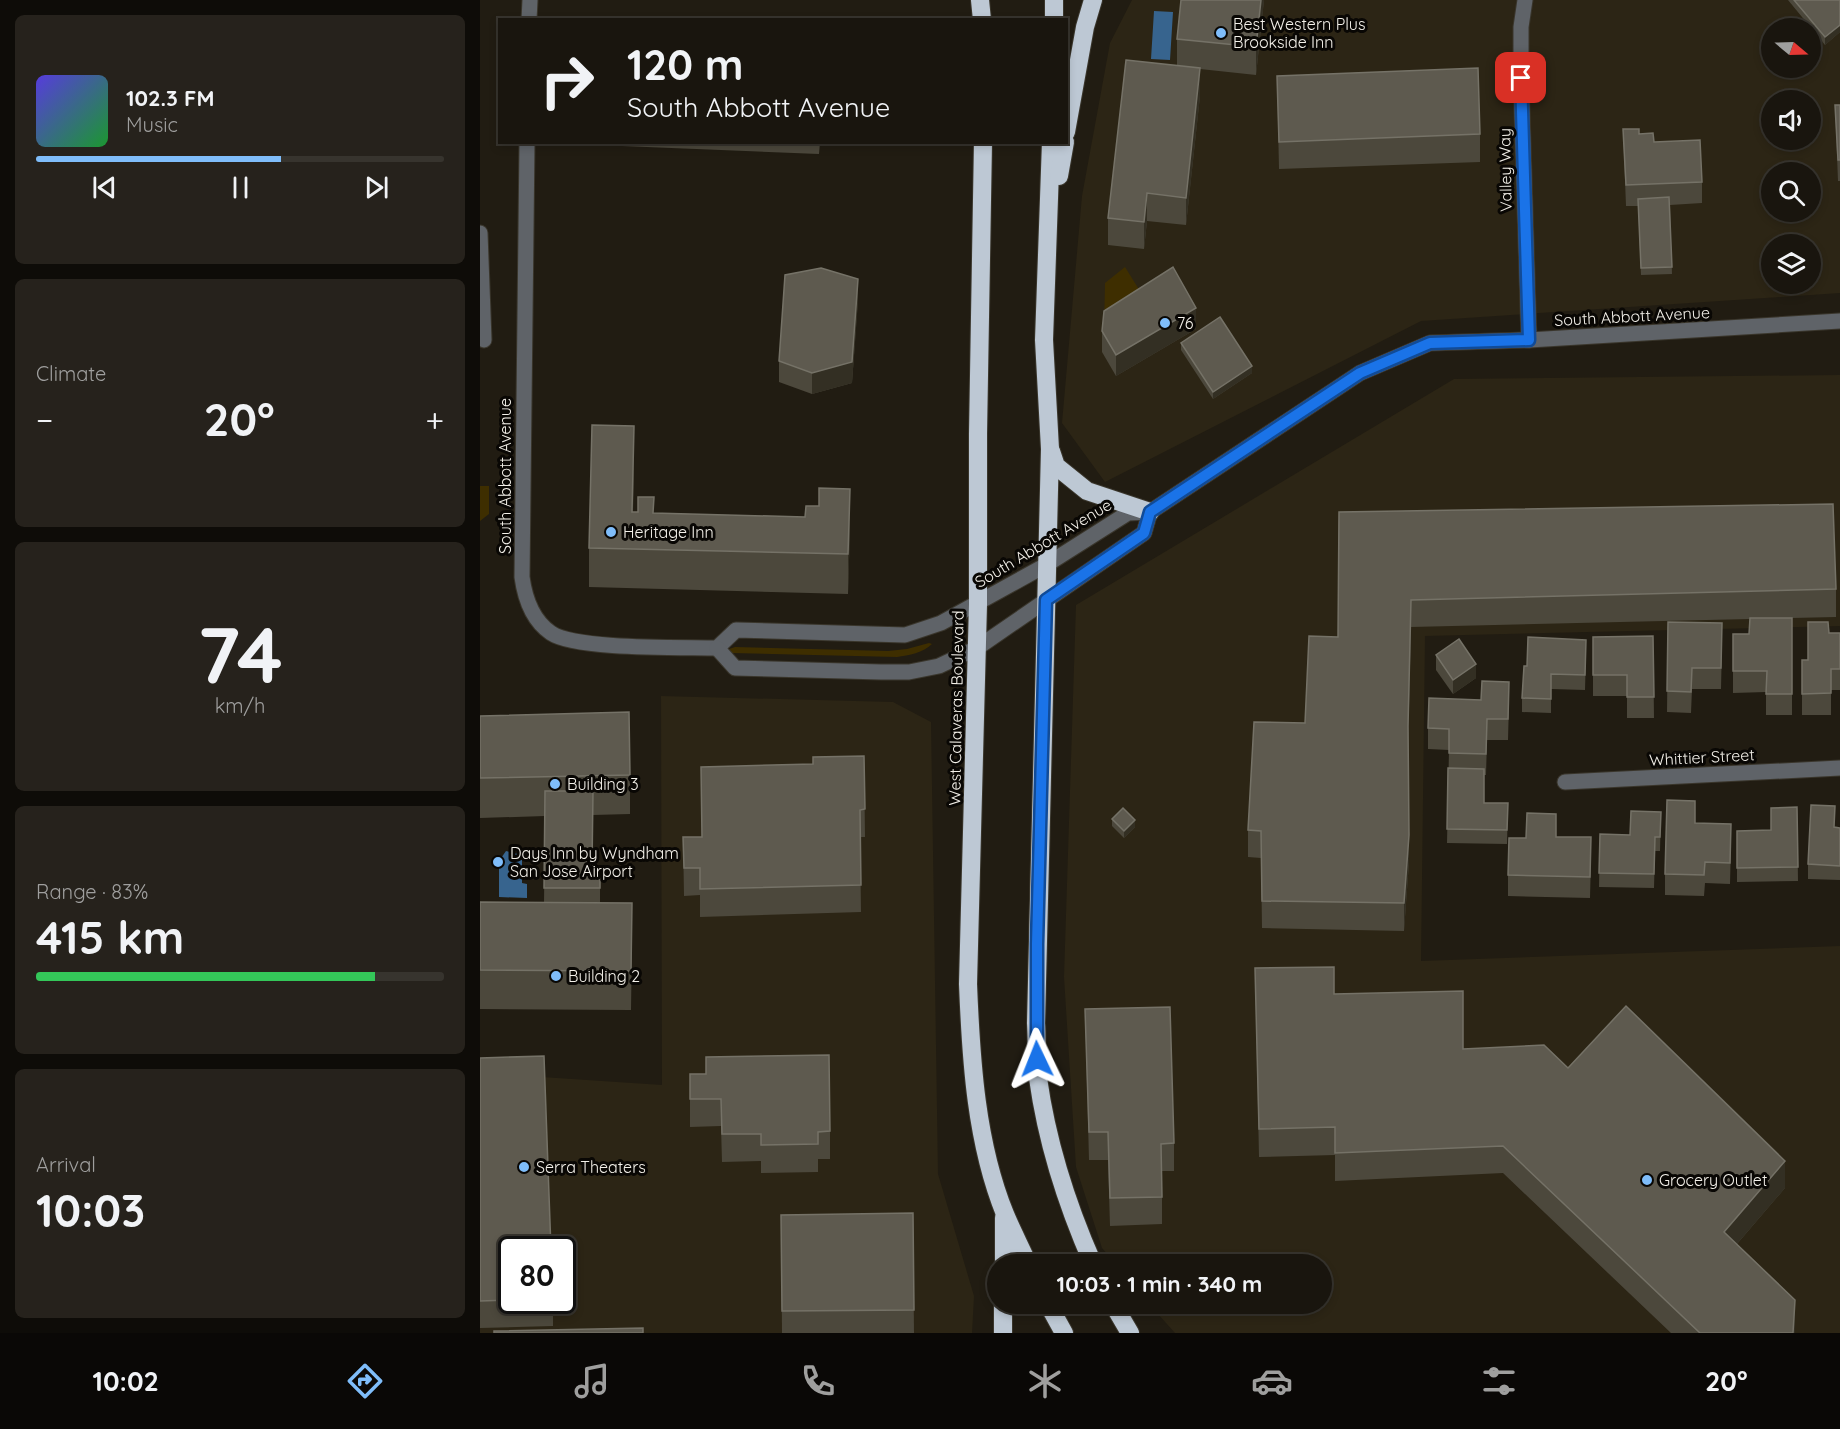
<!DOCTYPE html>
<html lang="en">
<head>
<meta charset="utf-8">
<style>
	:root { --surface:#19150e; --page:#26221c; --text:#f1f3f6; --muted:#9f9f9e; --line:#37342e; --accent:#7fbdfa }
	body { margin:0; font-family:Quicksand,sans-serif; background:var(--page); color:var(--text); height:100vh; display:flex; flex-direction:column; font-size:22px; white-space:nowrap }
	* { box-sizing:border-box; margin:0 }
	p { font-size:20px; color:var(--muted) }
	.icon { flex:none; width:33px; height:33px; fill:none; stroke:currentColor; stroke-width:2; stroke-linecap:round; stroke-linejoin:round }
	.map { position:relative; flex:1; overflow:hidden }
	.sheet { display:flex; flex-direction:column; gap:15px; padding:15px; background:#0e0c08; width:480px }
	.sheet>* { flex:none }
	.banner { position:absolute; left:18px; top:18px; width:570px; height:126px; border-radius:0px; box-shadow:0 3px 9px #0003,0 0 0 2px var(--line); background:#19150e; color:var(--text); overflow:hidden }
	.needle { width:39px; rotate:109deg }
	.tools { position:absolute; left:1281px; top:18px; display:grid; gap:12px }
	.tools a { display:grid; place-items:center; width:60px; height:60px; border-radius:50%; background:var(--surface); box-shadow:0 3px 9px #0003,0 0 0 2px var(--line); font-size:30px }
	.speed { position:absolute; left:18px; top:1236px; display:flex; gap:12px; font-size:30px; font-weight:700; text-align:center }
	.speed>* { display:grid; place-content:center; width:78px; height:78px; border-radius:50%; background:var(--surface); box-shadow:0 3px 9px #0003,0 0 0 2px var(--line); line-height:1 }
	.speed .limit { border:3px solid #111; border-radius:9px; background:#fff; color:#111 }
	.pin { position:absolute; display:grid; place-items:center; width:51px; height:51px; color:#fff; margin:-26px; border-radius:12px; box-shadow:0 3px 9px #0006 }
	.me { position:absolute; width:66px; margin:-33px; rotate:358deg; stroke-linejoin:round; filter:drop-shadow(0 0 4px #0008) }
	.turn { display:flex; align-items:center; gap:21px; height:126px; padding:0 30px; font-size:27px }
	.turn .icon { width:78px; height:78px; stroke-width:2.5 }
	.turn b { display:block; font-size:42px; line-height:51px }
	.big { font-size:45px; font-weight:800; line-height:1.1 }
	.sheet .card { flex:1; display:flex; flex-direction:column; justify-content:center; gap:9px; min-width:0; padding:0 21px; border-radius:9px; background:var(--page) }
	.sheet .dial { align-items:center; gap:0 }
	.dial b { font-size:78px; line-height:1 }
	.song { display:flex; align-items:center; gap:18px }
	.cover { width:72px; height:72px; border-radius:9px; background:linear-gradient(135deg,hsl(250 70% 55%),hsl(130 70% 35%)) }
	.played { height:6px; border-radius:3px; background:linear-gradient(90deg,var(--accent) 60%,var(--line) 60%) }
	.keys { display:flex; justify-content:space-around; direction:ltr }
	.heat { display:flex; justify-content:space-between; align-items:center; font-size:33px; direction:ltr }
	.charge { height:9px; border-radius:4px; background:linear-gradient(90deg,#34c759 83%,var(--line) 0) }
	.trip { position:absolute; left:507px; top:1254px; width:345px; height:60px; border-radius:30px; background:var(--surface); box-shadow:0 3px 9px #0003,0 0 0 2px var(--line); font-weight:800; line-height:60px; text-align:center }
	.tabs { display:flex; height:96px; justify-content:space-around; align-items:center; background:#0a0806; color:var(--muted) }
	.tabs .icon { width:42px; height:42px }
	.tabs .selected { color:var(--accent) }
	.tabs b { font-size:27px; color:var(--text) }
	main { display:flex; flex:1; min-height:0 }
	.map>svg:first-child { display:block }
</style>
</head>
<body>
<main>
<section class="sheet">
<div class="card">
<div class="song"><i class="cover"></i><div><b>102.3 FM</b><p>Music</p></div></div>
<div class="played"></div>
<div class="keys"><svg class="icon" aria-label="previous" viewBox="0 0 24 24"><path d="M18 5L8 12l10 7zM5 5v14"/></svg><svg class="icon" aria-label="pause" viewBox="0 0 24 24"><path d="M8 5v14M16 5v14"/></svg><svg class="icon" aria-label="next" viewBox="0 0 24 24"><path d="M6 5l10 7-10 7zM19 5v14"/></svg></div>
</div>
<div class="card"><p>Climate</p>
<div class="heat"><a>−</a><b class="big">20°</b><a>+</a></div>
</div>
<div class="card dial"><b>74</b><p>km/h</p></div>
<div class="card"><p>Range · 83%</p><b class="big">415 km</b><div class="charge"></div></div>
<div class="card"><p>Arrival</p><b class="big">10:03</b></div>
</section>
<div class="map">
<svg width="1360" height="1333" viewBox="0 0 1360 1333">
	<rect width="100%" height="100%" fill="#211c12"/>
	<!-- built -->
	<g fill="#2c2515" fill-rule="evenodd">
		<path d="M652,0H1360V293L941,321L625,482L582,423L602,196L630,43ZM1292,28H1330V68H1292ZM1292,100H1330V140H1292ZM1292,172H1330V212H1292ZM1292,244H1330V284H1292Z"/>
		<polygon points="1360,375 1360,626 945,636 941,961 1360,946 1360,1333 695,1333 669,1304 842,1304 842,1264 636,1264 622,1248 596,1167 584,977 596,605 974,379"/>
		<path d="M181,696L413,702L451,722L458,1174L494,1296L492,1333H0V1073L182,1085ZM32,1250H82V1300H32Z"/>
	</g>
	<!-- green -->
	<g fill="#3e2e00">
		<polygon points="645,267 668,304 624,332 625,283"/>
		<polygon points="0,486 9,486 9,514 0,521"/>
		<path d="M449,643L452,644C443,653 429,655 417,657L252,653L249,649L255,647L408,651L427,649Z"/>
	</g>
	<!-- water -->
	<g fill="#37648e">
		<polygon points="674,11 693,12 690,60 671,59"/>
		<polygon points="26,851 38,854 42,860 42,883 47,884 47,898 19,897 19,861"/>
	</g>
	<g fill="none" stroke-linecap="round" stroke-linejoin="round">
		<defs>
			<g id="minor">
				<polyline points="1045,0 1041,27 1041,78 1049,340"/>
				<polyline points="49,20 50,0"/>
				<path d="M47,142L42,577C45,599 52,620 71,633C96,650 203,647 237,648L256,630L425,635L461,623L566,565L648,513L670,512L880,373L950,343L1049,340L1360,321"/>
				<polyline points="0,233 4,340"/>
				<polyline points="237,648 255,668 401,672 429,672 459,666 497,648 664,533 670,512"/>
				<polyline points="1085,782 1360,768"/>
			</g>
			<g id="highway">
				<polyline points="500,0 502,20"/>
				<polyline points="574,0 574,20"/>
				<polyline points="586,132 605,27 613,0"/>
				<path d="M503,142L498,434V604L488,984C491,1060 496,1143 525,1214C532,1231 541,1248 548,1264"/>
				<path d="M571,142L564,340L570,449L556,1023C557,1041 556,1060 558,1078C567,1143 587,1205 613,1264"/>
				<polyline points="579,176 585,142"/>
				<polyline points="571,451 576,466 607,491 670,512"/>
				<polyline points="524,1264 524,1218"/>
				<polyline points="568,1304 584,1333"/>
				<polyline points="633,1304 650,1333"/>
				<polyline points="523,1333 523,1304"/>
			</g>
		</defs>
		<!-- minor casing -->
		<use href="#minor" stroke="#3a362c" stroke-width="17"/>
		<!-- highway casing -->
		<use href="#highway" stroke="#3a362c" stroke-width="20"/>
		<!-- minor -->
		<use href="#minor" stroke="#5f6368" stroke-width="15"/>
		<!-- highway -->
		<use href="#highway" stroke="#bdc8d4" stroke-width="18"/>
	</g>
	<!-- wall -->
	<g fill="#4c483c">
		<polygon points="701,0 784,0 776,75 720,69 720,96 706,225 667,221 664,249 628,245 628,218 697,66 697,39"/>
		<polygon points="1308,0 1360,0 1360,32 1345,45"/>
		<polygon points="797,76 1000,134 1000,162 799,169"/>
		<polygon points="1355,105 1360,105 1360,181 1358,181"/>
		<polygon points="1143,129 1159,134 1174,142 1222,182 1222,203 1190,205 1192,274 1161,275 1158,206 1146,206"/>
		<polygon points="117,142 340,142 339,154 117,145"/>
		<polygon points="378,300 372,383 332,394 299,382 299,361"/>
		<polygon points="716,329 636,376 622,352 622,331"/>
		<polygon points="701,343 772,373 733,399 701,350"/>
		<polygon points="154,466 153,512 370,528 368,594 109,587 109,548"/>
		<polygon points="859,512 1356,589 1356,617 1312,618 1312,715 1286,715 1286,692 1253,693 1253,634 1269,634 1270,619 931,627 928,746 929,862 924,931 782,928 781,858 768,857 768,830 825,723 858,637"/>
		<polygon points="1188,622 1242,645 1241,689 1212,689 1211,713 1187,712"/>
		<polygon points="1349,633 1360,633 1360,690 1351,690 1351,715 1322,715 1322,660 1328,660"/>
		<polygon points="1173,636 1174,718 1147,718 1147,696 1113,696 1113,637"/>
		<polygon points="1106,654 1105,690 1071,689 1071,713 1042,712 1042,698 1047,666"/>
		<polygon points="956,655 996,678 973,694 956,670"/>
		<polygon points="1029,703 1028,740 1007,740 1006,775 1004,775 1004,803 1028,803 1027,844 967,843 969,750 948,749 948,728"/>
		<polygon points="0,716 150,775 150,814 113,815 112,867 120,868 120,903 152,942 151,1010 0,1009 0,902 64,903 65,816 0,818"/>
		<polygon points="384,756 385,837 380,837 381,912 220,917 220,895 204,896 203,837 222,837 221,767 333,764"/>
		<polygon points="1317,807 1318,881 1257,882 1257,831 1291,830"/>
		<polygon points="1181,812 1180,851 1175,851 1174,888 1119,887 1120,834 1150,835"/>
		<polygon points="632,819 655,827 644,838 632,826"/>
		<polygon points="1215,823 1251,845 1250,884 1225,883 1224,896 1185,895 1185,874"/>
		<polygon points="1355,827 1360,828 1360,880 1328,879 1328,864"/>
		<polygon points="1076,837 1111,859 1110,898 1028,896 1028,875 1046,838"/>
		<polygon points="775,968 854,994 983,1049 1088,1068 1305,1188 1257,1244 1315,1300 1315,1333 1191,1333 1023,1173 855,1181 855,1155 779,1157"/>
		<polygon points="605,1009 694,1143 694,1171 682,1171 682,1224 630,1226 628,1160 609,1160"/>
		<polygon points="0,1058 32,1250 32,1300 73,1300 73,1326 0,1328"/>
		<polygon points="210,1074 350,1131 350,1159 338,1159 338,1172 281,1173 281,1161 242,1162 241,1126 210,1127"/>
		<polygon points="433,1213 434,1333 302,1333 301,1215"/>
	</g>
	<!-- shaded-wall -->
	<g fill="#332f23">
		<polygon points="781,0 784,0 776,75 776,47"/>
		<polygon points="1360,25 1360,32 1345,45 1345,37"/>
		<polygon points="720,68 720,96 706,225 706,198"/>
		<polygon points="667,193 667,221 664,249 664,222"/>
		<polygon points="378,279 378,300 372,383 332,394 332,373"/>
		<polygon points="716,308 716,329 636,376 636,355"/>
		<polygon points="772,366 772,373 733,399 733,392"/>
		<polygon points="154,426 154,466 152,551 152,512"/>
		<polygon points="370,489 370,528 368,594 368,554"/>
		<polygon points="931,600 931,627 928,753 928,726"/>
		<polygon points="996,664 996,678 973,694 973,680"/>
		<polygon points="655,820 655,827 644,838 644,831"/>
		<polygon points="929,835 929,862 924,931 924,903"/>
		<polygon points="1305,1161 1305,1188 1244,1259 1244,1232"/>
		<polygon points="1315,1300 1315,1333 1313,1333"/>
	</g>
	<!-- building -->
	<g fill="#5e5a4f" stroke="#757267" stroke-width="1.5">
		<polygon points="701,0 781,0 776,47 697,39"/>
		<polygon points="1314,0 1360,0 1360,25 1345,37"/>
		<polygon points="646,60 720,68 706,198 667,193 664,222 628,218"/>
		<polygon points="998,68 1000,134 799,142 797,76"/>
		<polygon points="1355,105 1360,105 1360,160 1358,160"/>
		<polygon points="1143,129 1159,129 1159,134 1173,133 1174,142 1220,140 1222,182 1146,185"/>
		<polygon points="1189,197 1192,267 1161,268 1158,199"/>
		<polygon points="693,267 716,308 636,355 622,331 624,311"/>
		<polygon points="341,268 378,279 372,362 332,373 299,361 305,275"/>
		<polygon points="740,317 772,366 733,392 701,343"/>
		<polygon points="112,425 154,426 152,512 158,512 158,497 174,497 173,513 325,517 326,506 339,506 339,488 370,489 368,554 109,548"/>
		<polygon points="1353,504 1356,589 931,600 928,726 929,835 924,903 782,901 781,831 768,830 774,722 825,723 829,636 858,637 859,512"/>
		<polygon points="1270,618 1312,618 1312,694 1286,694 1287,671 1253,671 1253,634 1269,634"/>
		<polygon points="1188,622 1242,623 1241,668 1212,668 1211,692 1187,691"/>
		<polygon points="1328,622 1348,622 1349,633 1360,633 1360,669 1351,669 1351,693 1322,694 1322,660 1328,660"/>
		<polygon points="1173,636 1174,697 1147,697 1147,675 1113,675 1113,637"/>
		<polygon points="1048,637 1106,640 1105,675 1071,674 1071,699 1042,698 1044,666 1047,666"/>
		<polygon points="979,639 996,664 973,680 956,655"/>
		<polygon points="1002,681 1029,682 1028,719 1007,719 1006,754 969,753 969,729 948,728 949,698 1001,700"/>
		<polygon points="149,712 150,775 0,778 0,716"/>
		<polygon points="384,756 385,809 380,810 381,885 220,889 220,868 204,868 203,837 222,837 221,767 333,764 333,757"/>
		<polygon points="968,768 1004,769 1004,803 1028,803 1027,830 967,829"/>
		<polygon points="65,791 113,791 112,867 120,868 120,888 64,888"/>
		<polygon points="1187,800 1215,801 1215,823 1251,824 1250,863 1225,862 1224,875 1185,874"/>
		<polygon points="1331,805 1355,806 1354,827 1360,828 1360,866 1328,864"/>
		<polygon points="1317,807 1318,867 1257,868 1257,831 1291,830 1291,808"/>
		<polygon points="643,808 655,820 644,831 632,819"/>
		<polygon points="1151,811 1181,812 1180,837 1175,837 1174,874 1119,873 1120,834 1150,835"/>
		<polygon points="1047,813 1076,814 1076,837 1111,837 1110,877 1028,875 1029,838 1046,838"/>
		<polygon points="0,902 152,903 151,971 0,970"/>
		<polygon points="854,967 854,994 983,991 983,1049 1064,1045 1088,1068 1146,1006 1305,1161 1244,1232 1315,1300 1313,1333 1220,1333 1023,1146 855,1153 855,1127 779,1129 775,968"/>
		<polygon points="690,1007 694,1143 681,1144 682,1197 630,1198 628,1132 609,1132 605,1009"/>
		<polygon points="349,1055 350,1131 338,1132 338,1144 281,1145 281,1134 242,1134 241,1099 210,1099 210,1074 226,1074 226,1057"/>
		<polygon points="64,1056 71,1250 32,1250 32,1300 0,1301 0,1058"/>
		<polygon points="433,1213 434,1310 302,1311 301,1215"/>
		<polygon points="163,1328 163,1333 14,1333 14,1331"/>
	</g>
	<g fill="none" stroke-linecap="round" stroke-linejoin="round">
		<defs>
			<polyline id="route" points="557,1059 557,944 566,600 664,533 670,512 880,373 950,343 1049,340 1041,78"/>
		</defs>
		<!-- route casing -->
		<use href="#route" stroke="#114b97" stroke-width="15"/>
		<!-- route -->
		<use href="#route" stroke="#1a73e8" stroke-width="10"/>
	</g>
	<!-- markers -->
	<g fill="#7fbdfa" stroke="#090704" stroke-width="2">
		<circle cx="741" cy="33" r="6"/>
		<circle cx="685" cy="323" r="6"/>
		<circle cx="131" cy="532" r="6"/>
		<circle cx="75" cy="784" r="6"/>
		<circle cx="18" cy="862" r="6"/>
		<circle cx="76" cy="976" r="6"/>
		<circle cx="44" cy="1167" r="6"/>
		<circle cx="1167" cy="1180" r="6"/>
	</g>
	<g text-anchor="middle" stroke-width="6" stroke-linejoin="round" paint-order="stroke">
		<!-- poi labels -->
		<g font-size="16" fill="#f4f1ea" stroke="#090704" text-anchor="start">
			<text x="753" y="30">Best Western Plus<tspan x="753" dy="18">Brookside Inn</tspan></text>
			<text x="697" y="329">76</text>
			<text x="143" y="538">Heritage Inn</text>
			<text x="87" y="790">Building 3</text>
			<text x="30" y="859">Days Inn by Wyndham<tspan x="30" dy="18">San Jose Airport</tspan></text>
			<text x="88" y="982">Building 2</text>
			<text x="56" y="1173">Serra Theaters</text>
			<text x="1179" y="1186">Grocery Outlet</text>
		</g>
		<!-- street labels -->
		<g font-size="16" fill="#f4f1ea" stroke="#090704">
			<text transform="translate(1025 170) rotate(-91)" y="6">Valley Way</text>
			<text transform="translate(1152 316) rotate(-3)" y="6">South Abbott Avenue</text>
			<text transform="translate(25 476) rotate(-90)" y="6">South Abbott Avenue</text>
			<text transform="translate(563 543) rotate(-31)" y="6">South Abbott Avenue</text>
			<text transform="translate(476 708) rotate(-89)" y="6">West Calaveras Boulevard</text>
			<text transform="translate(1222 757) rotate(-3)" y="6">Whittier Street</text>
		</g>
	</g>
</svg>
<div class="tools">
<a><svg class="needle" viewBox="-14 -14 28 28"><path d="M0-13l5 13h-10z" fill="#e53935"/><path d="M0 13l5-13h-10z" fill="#9f9f9e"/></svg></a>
<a><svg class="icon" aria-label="sound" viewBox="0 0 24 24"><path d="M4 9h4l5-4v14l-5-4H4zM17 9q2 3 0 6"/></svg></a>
<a><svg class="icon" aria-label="search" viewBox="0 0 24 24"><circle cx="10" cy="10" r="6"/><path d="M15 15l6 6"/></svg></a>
<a><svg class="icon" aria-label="layers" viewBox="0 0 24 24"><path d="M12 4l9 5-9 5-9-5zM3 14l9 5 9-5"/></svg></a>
</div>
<div class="speed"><div class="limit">80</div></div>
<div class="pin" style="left:1041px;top:78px;background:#d93025"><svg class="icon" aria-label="arrive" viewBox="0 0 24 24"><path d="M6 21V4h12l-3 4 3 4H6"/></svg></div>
<svg class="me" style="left:557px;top:1059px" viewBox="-20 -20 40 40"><path d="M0-17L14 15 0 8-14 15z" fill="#1a73e8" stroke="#fff" stroke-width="4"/></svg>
<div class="trip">10:03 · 1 min · 340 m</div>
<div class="banner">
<div class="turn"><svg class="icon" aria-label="right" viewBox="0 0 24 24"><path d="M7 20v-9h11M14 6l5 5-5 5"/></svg><div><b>120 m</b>South Abbott Avenue</div></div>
</div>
</div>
</main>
<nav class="tabs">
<b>10:02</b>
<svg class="icon selected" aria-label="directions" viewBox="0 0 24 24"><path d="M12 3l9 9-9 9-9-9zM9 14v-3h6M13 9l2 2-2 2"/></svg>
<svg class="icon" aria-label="music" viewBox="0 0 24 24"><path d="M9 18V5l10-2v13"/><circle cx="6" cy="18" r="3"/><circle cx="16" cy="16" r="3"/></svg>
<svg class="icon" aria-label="phone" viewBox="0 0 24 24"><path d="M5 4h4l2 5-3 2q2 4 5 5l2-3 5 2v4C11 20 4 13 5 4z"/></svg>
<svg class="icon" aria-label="climate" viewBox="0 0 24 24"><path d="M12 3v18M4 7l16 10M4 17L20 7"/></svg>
<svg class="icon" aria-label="car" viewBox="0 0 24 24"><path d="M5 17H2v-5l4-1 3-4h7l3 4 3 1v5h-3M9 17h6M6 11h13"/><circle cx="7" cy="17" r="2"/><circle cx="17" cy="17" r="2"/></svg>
<svg class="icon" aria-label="filters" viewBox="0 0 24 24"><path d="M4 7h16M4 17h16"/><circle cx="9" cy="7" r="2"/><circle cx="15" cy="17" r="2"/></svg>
<b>20°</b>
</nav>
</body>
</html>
